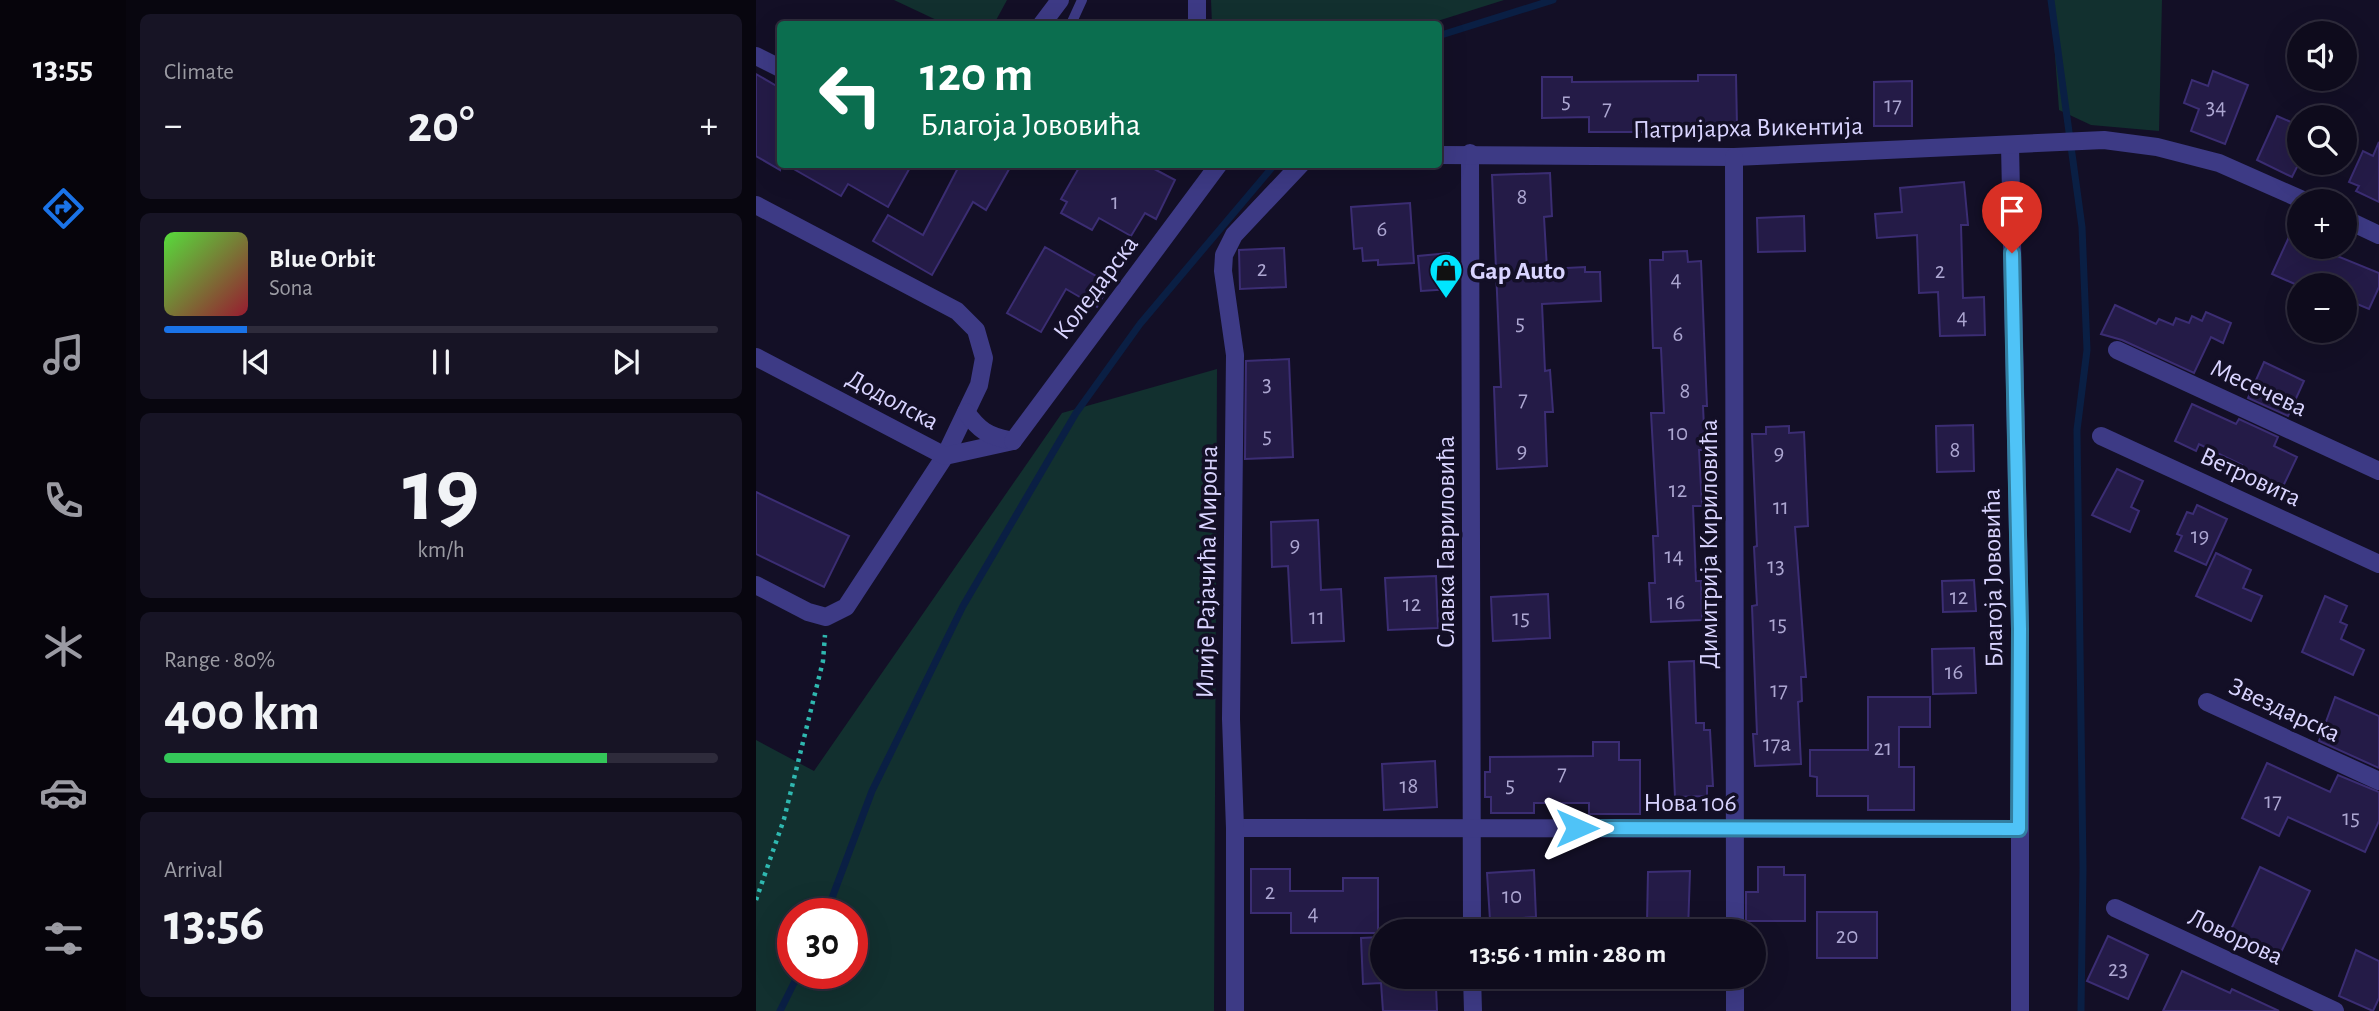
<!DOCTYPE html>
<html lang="en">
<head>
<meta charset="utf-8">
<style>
	:root { --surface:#0e0b1c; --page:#171425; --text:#f1f3f6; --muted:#9b9ba3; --line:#2e2b3b; --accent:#1a73e8 }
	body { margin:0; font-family:"Alegreya Sans",sans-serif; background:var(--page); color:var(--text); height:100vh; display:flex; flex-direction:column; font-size:26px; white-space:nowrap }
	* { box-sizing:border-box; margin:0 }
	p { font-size:23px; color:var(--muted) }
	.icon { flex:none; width:38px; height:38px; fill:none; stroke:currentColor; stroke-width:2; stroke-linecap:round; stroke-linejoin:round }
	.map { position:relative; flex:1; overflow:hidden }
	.panel { display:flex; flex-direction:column; gap:14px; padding:14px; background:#08060f; width:630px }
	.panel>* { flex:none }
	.top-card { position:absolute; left:21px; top:21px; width:665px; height:147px; border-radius:7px; box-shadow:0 7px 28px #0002,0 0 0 2px var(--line); background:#0b6e4f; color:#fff; overflow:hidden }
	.fabs { position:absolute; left:1531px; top:21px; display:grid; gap:14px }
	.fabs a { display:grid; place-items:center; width:70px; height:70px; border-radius:50%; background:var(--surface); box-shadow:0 7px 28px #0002,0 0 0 2px var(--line); font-size:35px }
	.speed { position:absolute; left:21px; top:898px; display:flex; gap:14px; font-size:35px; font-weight:700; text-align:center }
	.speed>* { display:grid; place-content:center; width:91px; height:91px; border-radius:50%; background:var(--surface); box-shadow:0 7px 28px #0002,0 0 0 2px var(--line); line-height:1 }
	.speed .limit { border:10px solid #d22; background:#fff; color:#111 }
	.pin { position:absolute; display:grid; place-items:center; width:60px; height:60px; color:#fff; margin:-72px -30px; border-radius:50% 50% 50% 0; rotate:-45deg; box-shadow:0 0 7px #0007 }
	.pin .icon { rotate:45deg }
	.me { position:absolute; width:77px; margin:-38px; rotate:90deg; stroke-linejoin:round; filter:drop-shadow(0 0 5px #0008) }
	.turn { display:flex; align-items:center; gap:24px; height:147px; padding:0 28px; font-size:32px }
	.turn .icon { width:91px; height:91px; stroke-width:2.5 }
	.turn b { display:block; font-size:49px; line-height:60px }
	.big { font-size:52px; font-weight:700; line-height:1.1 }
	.panel .tile { flex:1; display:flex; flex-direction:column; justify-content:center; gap:10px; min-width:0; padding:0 24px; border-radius:10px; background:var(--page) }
	.panel .dial { align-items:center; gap:0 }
	.dial b { font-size:91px; line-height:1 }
	.song { display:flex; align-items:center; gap:21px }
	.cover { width:84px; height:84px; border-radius:10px; background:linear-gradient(135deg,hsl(110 70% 55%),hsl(350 70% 35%)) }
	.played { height:7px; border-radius:4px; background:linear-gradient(90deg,var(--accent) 15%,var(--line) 15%) }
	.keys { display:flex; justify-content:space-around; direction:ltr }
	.heat { display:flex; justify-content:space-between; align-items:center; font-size:38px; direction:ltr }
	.charge { height:10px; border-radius:5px; background:linear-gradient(90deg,#34c759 80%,var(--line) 0) }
	.trip { position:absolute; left:614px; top:919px; width:396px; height:70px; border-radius:35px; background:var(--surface); box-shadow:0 7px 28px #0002,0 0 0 2px var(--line); font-weight:700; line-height:70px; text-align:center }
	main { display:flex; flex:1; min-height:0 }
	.tabs { display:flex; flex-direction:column; width:126px; justify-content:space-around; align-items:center; background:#06040b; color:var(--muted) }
	.tabs .icon { width:49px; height:49px }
	.tabs .active { color:var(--accent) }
	.tabs b { font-size:32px; color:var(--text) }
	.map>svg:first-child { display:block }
</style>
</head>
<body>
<main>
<nav class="tabs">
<b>13:55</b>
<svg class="icon active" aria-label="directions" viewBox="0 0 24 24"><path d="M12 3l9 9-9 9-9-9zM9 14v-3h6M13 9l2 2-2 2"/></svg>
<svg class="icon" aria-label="music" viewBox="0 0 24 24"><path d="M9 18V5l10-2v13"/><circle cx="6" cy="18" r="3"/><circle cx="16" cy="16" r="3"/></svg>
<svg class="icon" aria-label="phone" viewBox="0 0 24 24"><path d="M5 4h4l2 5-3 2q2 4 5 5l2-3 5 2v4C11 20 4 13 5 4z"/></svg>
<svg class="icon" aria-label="climate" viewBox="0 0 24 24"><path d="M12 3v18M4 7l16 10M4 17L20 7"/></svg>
<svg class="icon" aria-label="car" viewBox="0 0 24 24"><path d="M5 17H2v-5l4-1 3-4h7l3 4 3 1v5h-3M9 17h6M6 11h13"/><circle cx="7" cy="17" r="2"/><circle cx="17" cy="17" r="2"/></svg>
<svg class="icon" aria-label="filters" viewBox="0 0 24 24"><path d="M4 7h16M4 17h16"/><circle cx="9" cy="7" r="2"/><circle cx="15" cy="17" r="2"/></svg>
</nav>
<section class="panel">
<div class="tile"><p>Climate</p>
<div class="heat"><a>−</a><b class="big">20°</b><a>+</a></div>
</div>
<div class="tile">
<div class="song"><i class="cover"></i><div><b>Blue Orbit</b><p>Sona</p></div></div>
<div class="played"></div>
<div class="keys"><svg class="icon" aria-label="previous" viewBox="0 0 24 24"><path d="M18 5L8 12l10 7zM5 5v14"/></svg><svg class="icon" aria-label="pause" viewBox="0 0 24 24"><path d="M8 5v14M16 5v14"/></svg><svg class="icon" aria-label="next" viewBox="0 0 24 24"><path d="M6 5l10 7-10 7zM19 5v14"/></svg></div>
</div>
<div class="tile dial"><b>19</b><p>km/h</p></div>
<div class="tile"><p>Range · 80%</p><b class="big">400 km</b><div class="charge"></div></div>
<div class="tile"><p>Arrival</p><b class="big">13:56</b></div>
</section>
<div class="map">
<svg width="1623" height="1011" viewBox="0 0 1623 1011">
	<rect width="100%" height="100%" fill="#130f26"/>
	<!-- green -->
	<g fill="#12302f" fill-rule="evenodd">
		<polygon points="138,0 251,0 238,24 189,24"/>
		<polygon points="455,0 748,0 672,24 456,24"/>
		<polygon points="1295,0 1406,0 1403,131 1335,125 1303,110"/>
		<path d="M461,369L458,1011H0V740L58,771L306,413ZM37,914H96V973H37Z"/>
	</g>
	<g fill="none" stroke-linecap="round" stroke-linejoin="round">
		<!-- stream -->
		<g stroke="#0a1f44" stroke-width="7">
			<polyline points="1295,0 1326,227 1331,350 1321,430 1327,868 1325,1011"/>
			<polyline points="682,36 797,0"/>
			<polyline points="70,914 116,791 207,606 320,413 384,324 519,164"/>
			<polyline points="24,1011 43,973"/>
		</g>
	</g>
	<!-- building -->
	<g fill="#241b47" stroke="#3b2d73" stroke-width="2">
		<polygon points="1457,71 1492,85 1469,144 1435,131 1443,109 1428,103 1436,80 1452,86"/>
		<polygon points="0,74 24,88 24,170 0,156"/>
		<polygon points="942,75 980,75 981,127 928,128 928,132 833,132 833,117 786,118 786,77 816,77 816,82 942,81"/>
		<polygon points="1156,81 1156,126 1118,126 1118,82"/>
		<polygon points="1521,116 1544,126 1544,161 1536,177 1501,160"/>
		<polygon points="1623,142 1623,202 1600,191 1603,186 1593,182 1607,151 1617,156"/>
		<polygon points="29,164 156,164 132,207 92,184 85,196"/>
		<polygon points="204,164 256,164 230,210 217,202 176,275 117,241 132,215 167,235"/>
		<polygon points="325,164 389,164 419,180 400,219 389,213 375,236 343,218 336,230 305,213 311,202 305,199"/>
		<polygon points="794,173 796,216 788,217 791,269 829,267 829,272 844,272 845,301 786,304 789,371 794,370 797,412 789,412 791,466 741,469 738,387 745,387 736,175"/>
		<polygon points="1208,182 1212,225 1205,225 1207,298 1228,297 1229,335 1184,336 1182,292 1163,293 1161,235 1121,238 1119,214 1146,212 1144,188"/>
		<polygon points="654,203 658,263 622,265 622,260 607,261 606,248 598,249 595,207"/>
		<polygon points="1544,213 1544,247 1559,247 1623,273 1623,287 1613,309 1589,299 1589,285 1541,285 1516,274"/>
		<polygon points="1048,216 1049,251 1002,252 1001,218"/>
		<polygon points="289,247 354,284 341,307 310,289 285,332 251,313"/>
		<polygon points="528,248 530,287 484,289 483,250"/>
		<polygon points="931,251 932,262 945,261 951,406 947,406 949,450 943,450 946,506 937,506 940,581 945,581 946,620 895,622 893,583 899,583 897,536 902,536 895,413 908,413 905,348 897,348 894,260 907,260 907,252"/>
		<polygon points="693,253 696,289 665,291 662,256"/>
		<polygon points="1359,305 1400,324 1403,319 1417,325 1420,318 1433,323 1436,316 1446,321 1450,312 1475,323 1467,343 1455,337 1438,373 1366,340 1345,334"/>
		<polygon points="533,359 537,457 489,459 490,361"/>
		<polygon points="1508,362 1548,381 1532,416 1492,398"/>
		<polygon points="1436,404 1480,424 1483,419 1522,437 1518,446 1541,457 1522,497 1480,478 1486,465 1443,444 1440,451 1419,441"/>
		<polygon points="1217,425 1218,471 1181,472 1180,426"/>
		<polygon points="1033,426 1033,433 1048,432 1052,526 1039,527 1050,677 1045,677 1046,701 1042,702 1045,764 999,766 997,734 1001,734 996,606 1001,605 998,547 1001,546 996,434 1010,434 1010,427"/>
		<polygon points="1361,469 1387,481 1375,507 1383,511 1374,532 1336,515"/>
		<polygon points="0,492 93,536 68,587 0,554"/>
		<polygon points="1441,505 1471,519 1450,565 1419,551 1426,536 1421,534 1431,512 1437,514"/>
		<polygon points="562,520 565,590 585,589 588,641 536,643 532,566 516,567 515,522"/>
		<polygon points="1460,553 1495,570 1487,588 1506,596 1495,621 1440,596"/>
		<polygon points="680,576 682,628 632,630 629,578"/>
		<polygon points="1218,580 1220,611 1187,612 1186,581"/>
		<polygon points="792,594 794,638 737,641 735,597"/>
		<polygon points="1569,596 1591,606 1584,622 1591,625 1585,639 1608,650 1597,675 1546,652"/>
		<polygon points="1218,648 1220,693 1177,694 1176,649"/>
		<polygon points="938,661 940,723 948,723 948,730 954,730 957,786 951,786 951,796 919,797 913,662"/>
		<polygon points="1112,697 1174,697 1174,727 1143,727 1143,767 1158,767 1158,810 1112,810 1112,796 1061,796 1061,777 1054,776 1054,750 1112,750"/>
		<polygon points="1579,697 1623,716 1623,768 1563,741"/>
		<polygon points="837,742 863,742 863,760 884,760 884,814 833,814 833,803 778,803 778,813 735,813 735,797 729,797 729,772 734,772 734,757 837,756"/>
		<polygon points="679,761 681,807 628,810 626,764"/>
		<polygon points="1511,763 1574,792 1582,775 1623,792 1623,821 1609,852 1532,817 1523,836 1486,818"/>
		<polygon points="1002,867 1028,867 1028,875 1049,875 1049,921 990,921 990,892 1002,892"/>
		<polygon points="1504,867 1554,891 1520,963 1470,940"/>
		<polygon points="495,869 534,869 534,891 587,891 587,878 622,878 622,933 535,933 535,913 495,913"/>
		<polygon points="778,870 780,917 734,920 731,873"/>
		<polygon points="934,871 932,931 897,931 897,923 891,923 892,872"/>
		<rect x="1061" y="912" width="60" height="46"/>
		<polygon points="1352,936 1392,955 1372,999 1331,981"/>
		<polygon points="626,937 626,976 660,976 661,987 680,986 681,1011 627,1011 625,983 607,984 605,938"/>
		<polygon points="1600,950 1623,961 1623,998 1617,1011 1583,996"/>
		<polygon points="1426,971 1474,993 1476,989 1523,1011 1407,1011"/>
	</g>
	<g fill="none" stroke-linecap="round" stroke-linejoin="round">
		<!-- path -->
		<polyline stroke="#2fb8b0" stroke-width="4.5" stroke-dasharray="3.5 5" stroke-linecap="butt" points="0,900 28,819 67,661 69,635"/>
		<!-- service -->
		<polyline stroke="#3d3a85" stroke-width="10" points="315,24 326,0"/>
		<!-- minor -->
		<g stroke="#3d3a85" stroke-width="18">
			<polyline points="286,24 304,0"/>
			<polyline points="441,24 441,0"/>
			<polyline points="0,56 24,68"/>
			<polyline points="1254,145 1264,629 1264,1011"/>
			<polyline points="714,153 716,931"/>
			<polyline points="682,155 978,157 1348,140 1401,147 1463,163 1549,201"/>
			<polyline points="978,157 979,931"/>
			<polyline points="0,205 201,311 220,330 228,358 223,385 189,456 90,607 70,617 52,612 0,585"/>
			<polyline points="1589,219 1623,235"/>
			<polyline points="1361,350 1623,471"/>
			<polyline points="0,357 189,456 257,441"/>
			<path d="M210,412C223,430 232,436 253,440"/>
			<polyline points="1345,436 1623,564"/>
			<polyline points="257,441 463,164"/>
			<polyline points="1451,702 1623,781"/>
			<polyline points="479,828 1263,829"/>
			<polyline points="1359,908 1579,1011"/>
			<polyline points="716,976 717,1011"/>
			<polyline points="479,1011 479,828 475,719 479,355 467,271 468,255 478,235 545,164"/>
			<polyline points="979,1011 979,976"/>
		</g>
	</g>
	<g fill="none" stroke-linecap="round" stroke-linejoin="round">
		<defs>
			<polyline id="route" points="821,828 1263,829 1264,629 1256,253"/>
		</defs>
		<!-- route casing -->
		<use href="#route" stroke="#337fa1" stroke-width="18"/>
		<!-- route -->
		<use href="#route" stroke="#4fc3f7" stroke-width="12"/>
	</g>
	<!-- icons -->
	<defs>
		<symbol id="shop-pin" viewBox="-11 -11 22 30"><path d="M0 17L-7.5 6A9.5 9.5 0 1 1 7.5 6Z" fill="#00e5ff" stroke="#130f26"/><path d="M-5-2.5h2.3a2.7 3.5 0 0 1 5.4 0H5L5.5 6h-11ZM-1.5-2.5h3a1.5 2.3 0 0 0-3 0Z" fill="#111"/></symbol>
	</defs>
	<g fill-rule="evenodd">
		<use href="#shop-pin" x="671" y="251" width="38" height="52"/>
	</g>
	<g text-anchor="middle" stroke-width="7" stroke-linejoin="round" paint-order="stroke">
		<!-- number labels -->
		<g font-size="23" fill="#aca6d1">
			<text x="810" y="108">5</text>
			<text x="1137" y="112">17</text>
			<text x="1460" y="114">34</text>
			<text x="851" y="115">7</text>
			<text x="766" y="204">8</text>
			<text x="359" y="209">1</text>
			<text x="626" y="236">6</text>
			<text x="506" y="276">2</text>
			<text x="1184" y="278">2</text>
			<text x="920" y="286">4</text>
			<text x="1206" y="324">4</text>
			<text x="764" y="330">5</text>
			<text x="922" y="341">6</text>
			<text x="511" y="391">3</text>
			<text x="929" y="398">8</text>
			<text x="767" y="406">7</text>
			<text x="922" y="440">10</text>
			<text x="511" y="443">5</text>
			<text x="1199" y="457">8</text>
			<text x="766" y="458">9</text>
			<text x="1023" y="460">9</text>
			<text x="922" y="497">12</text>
			<text x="1025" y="514">11</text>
			<text x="1444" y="543">19</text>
			<text x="539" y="552">9</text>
			<text x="918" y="563">14</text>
			<text x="1020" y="573">13</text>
			<text x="1203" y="604">12</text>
			<text x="920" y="609">16</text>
			<text x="656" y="611">12</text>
			<text x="561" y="624">11</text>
			<text x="765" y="625">15</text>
			<text x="1022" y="631">15</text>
			<text x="1198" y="679">16</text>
			<text x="1023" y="697">17</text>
			<text x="1021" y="751">17a</text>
			<text x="1127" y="755">21</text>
			<text x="806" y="780">7</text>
			<text x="754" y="792">5</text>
			<text x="653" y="793">18</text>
			<text x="1517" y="808">17</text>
			<text x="1595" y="825">15</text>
			<text x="514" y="899">2</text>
			<text x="756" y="903">10</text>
			<text x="557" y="920">4</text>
			<text x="1091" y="943">20</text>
			<text x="1362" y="976">23</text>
		</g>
		<!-- street labels -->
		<g font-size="26" fill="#d9d4ff" stroke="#130f26">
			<text transform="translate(992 127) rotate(-1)" y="9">Патријарха Викентија</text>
			<text transform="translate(339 287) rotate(-53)" y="9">Коледарска</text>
			<text transform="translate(1503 387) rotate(25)" y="9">Месечева</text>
			<text transform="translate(137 399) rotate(28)" y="9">Додолска</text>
			<text transform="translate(1495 476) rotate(25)" y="9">Ветровита</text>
			<text transform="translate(689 542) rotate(-90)" y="9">Славка Гавриловића</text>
			<text transform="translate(952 544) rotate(-90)" y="9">Димитрија Кириловића</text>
			<text transform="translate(450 572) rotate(-89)" y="9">Илије Рајачића Мирона</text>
			<text transform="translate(1236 578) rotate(-91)" y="9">Благоја Јововића</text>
			<text transform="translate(1529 709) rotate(25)" y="9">Звездарска</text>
			<text x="934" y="811">Нова 106</text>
			<text transform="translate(1480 936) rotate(25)" y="9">Ловорова</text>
		</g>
		<!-- poi labels -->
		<g font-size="26" font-weight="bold" fill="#d9d4ff" stroke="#130f26" text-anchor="start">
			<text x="714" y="279">Gap Auto</text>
		</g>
	</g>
</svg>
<div class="fabs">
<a><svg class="icon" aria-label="sound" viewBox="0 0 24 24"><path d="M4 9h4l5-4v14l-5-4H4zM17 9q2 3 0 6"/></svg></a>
<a><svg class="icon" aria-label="search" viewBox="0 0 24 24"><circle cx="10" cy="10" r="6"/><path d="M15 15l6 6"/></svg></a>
<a>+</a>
<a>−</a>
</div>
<div class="speed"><div class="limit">30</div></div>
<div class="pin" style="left:1256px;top:253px;background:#d93025"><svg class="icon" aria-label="arrive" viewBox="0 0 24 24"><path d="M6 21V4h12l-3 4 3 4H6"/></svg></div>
<svg class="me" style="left:821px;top:828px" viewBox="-20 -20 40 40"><path d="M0-17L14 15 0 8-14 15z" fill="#4fc3f7" stroke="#fff" stroke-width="4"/></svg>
<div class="trip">13:56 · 1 min · 280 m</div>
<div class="top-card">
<div class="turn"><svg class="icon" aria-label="left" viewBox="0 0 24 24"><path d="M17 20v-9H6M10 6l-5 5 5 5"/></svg><div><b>120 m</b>Благоја Јововића</div></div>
</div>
</div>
</main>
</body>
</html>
